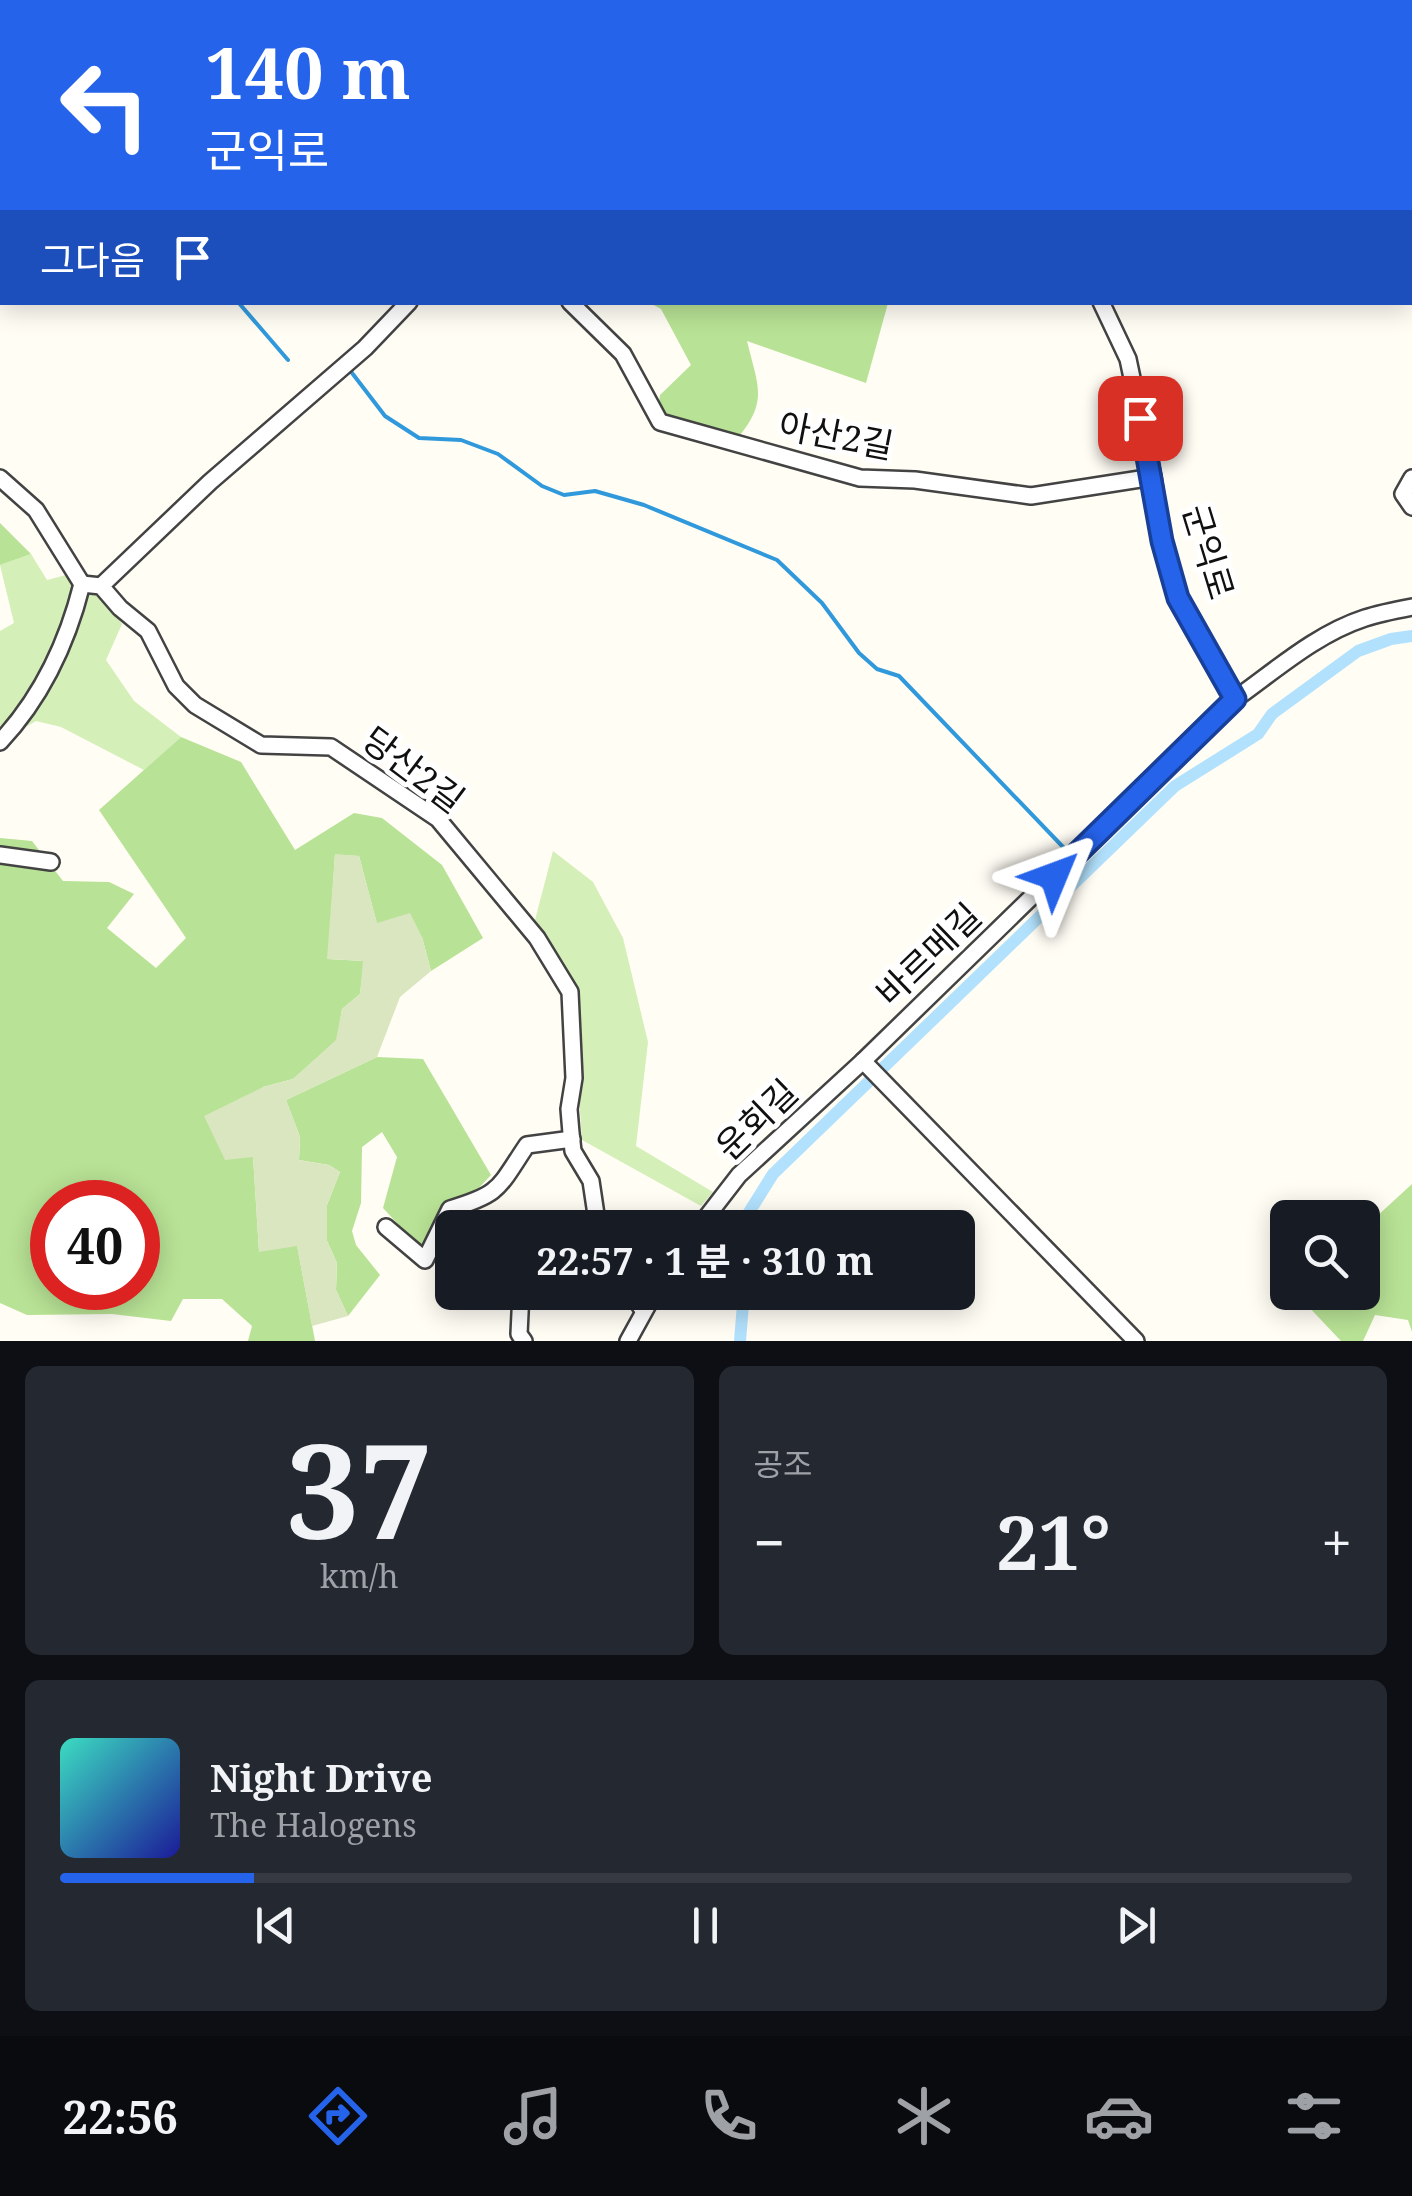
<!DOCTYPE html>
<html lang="ko">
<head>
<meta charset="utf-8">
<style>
	:root { --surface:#171b24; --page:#242831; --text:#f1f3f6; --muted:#9ea1a6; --line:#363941; --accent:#2563eb }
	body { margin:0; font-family:"Noto Serif","Noto Sans KR",serif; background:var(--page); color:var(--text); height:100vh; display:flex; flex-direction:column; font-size:38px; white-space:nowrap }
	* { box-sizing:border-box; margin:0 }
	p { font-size:32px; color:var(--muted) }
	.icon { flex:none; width:55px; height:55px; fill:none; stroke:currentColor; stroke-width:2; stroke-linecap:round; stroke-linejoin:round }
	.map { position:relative; height:1341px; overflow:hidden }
	.side { display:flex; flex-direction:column; gap:25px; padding:25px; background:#0d0f14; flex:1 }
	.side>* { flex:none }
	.top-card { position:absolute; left:0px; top:0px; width:1412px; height:305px; box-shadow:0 5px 25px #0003; background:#2563eb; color:#fff; overflow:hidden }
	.buttons { position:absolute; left:1270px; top:1200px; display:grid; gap:20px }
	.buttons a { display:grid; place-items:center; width:110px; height:110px; border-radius:15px; background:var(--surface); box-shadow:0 5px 25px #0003; font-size:50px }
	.speed { position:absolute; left:30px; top:1180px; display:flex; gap:20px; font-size:50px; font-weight:700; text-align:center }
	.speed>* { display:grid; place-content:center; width:130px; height:130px; border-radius:50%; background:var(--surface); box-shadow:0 5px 25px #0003; line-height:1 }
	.speed .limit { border:15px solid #d22; background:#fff; color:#111 }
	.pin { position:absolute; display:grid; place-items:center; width:85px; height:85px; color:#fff; margin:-42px; border-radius:20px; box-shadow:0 5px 15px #0006 }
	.me { position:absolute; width:110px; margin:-55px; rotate:46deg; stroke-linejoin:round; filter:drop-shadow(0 0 8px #0008) }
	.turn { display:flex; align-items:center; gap:35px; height:210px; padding:0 40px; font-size:45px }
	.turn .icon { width:130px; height:130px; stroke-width:2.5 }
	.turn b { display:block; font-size:70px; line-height:85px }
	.then { display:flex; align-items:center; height:95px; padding:0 40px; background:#0003; gap:20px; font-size:38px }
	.big { font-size:75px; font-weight:700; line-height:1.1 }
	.side .tile { flex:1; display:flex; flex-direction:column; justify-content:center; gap:15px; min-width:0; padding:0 35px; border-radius:15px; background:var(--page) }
	.side .dial { align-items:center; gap:0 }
	.dial b { font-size:130px; line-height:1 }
	.song { display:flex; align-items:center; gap:30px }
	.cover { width:120px; height:120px; border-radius:15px; background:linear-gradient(135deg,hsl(170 70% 55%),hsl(240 70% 35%)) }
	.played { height:10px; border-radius:5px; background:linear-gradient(90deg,var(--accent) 15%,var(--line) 15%) }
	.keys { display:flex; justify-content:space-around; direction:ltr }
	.heat { display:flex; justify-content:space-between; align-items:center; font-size:55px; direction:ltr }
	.side .tiles { flex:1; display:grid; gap:25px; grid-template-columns:1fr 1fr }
	.tile:last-child { grid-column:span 2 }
	.trip { position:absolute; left:435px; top:1210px; width:540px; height:100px; border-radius:15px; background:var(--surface); box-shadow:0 5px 25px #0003; font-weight:700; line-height:100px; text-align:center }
	.tab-bar { display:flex; height:160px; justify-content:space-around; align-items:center; background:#090b0e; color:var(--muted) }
	.tab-bar .icon { width:70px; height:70px }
	.tab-bar .selected { color:var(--accent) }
	.tab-bar b { font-size:45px; color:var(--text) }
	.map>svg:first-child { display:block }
</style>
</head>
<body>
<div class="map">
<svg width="1412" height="1341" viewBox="0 0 1412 1341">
	<rect width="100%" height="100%" fill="#fffdf4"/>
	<!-- green -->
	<g fill="#d5efb8">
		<polygon points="31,554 47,580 70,574 89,594 100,595 122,624 106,660 134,701 181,737 144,770 61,727 36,721 0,742 0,631 14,623 0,565"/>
		<polygon points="553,851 593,882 623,938 648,1042 636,1146 713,1192 701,1206 582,1140 571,981 535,920"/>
	</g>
	<!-- forest -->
	<g fill="#b8e295" fill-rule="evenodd">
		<path d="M650,303H888L866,383L747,341C758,387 769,401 736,440L677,424L658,407L660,395L691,365L661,309Z"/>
		<polygon points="0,523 31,554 0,565"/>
		<path d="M181,737L241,762L295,850L354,813L382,818L442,865L483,938L431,971L422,937L377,924L359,856L335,855L328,959L364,961L360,994L342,1009L337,1040L293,1079L263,1087L253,1156L259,1251L297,1245L315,1341H248L252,1326L222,1299H183L171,1321L112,1314L27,1315L0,1303V838L32,841L63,881L109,882L134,894L107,928L156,968L186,938L99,810ZM52,1202H138V1288H52Z"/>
		<polygon points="377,1057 423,1059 491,1175 421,1249 383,1208 397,1157 382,1132 362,1147 361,1203 352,1231 356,1245 380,1275 348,1316 336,1290 337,1263 327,1241 327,1205 340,1172 329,1165 299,1160 300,1137 286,1100"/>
		<polygon points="1412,1184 1412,1332 1408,1320 1375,1315 1363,1341 1341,1341 1306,1304 1308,1293 1362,1292 1363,1229"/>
	</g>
	<!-- cemetery -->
	<polygon fill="#dae6c0" points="335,854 359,856 377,923 410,913 422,937 431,971 400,997 377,1057 286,1100 300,1137 299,1160 329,1165 340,1172 327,1205 327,1241 337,1263 336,1290 348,1316 312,1326 297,1246 259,1252 253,1157 225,1160 204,1116 263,1087 293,1079 336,1040 342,1009 360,994 363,961 327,959"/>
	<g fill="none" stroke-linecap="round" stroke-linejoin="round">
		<!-- stream -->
		<g stroke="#3099dc" stroke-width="4">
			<polyline points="238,302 288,360"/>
			<polyline points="349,369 385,416 419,438 461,440 498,454 542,486 564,495 595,491 644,505 777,560 822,603 859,653 877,669 899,676 1064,848"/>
		</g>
		<!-- canal -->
		<g stroke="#b2e1fd" stroke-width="12">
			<polyline points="748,1228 748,1214 773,1174 1175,786 1258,734 1272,714 1358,651 1391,639 1412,636"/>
			<polyline points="740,1341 744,1292"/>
		</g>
		<defs>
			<g id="minor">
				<polyline points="231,0 238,2"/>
				<polyline points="338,0 346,2"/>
				<polyline points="805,0 807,2"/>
				<polyline points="1202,0 1204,2"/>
				<polyline points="199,2 200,0"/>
				<polyline points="314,2 315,0"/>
				<polyline points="1249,2 1251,0"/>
				<polyline points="0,90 2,88"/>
				<polyline points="570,302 623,354 660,422 860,478 915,480 1031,496 1153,477"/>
				<polyline points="1101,302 1128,359 1153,477 1162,541 1178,598 1235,699"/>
				<polyline points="0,478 36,510 82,584"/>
				<polyline points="1412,478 1403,494 1412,507"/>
				<polyline points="82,584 101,586 120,608 148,631 176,686 195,705 261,745 331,747 438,819 537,938 570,992 574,1078 569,1109 571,1133 573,1151 591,1181 598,1228"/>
				<polyline points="101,586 210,482 365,348 409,302"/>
				<path d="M0,742C42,697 67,644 82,584"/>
				<polyline points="0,855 51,862"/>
				<polyline points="863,1061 1136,1341"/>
				<path d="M386,1227L425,1260L450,1209C501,1194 498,1188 527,1145L572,1139"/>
				<polyline points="576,1228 597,1217"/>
				<path d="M698,1228L739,1175L863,1061L1235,699C1276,670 1316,634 1365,618C1380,613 1396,610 1412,607"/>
				<polyline points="521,1292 519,1334 524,1341"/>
				<polyline points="630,1292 643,1310"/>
				<polyline points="628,1341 655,1292"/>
			</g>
			<g id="highway">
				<polyline points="18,2 21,0"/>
				<polyline points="0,17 2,15"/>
			</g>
		</defs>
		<!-- minor casing -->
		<use href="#minor" stroke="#434343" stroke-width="20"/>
		<!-- highway casing -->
		<use href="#highway" stroke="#212121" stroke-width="28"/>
		<!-- minor -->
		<use href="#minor" stroke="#fff" stroke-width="15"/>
		<!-- highway -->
		<use href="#highway" stroke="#ffa052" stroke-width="22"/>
	</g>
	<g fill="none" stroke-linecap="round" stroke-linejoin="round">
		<defs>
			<polyline id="route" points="1054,876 1235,699 1178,598 1162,541 1140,418"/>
		</defs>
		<!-- route casing -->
		<use href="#route" stroke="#184099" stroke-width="25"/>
		<!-- route -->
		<use href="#route" stroke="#2563eb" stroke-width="18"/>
	</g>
	<g text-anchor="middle" stroke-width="10" stroke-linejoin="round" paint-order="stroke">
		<!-- street labels -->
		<g font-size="35" fill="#101010" stroke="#fff">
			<text transform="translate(836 436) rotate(11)" y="12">아산2길</text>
			<text transform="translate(1208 552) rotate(73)" y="12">군익로</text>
			<text transform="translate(413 770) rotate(37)" y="12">당산2길</text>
			<text transform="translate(929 955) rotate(-44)" y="12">바르메길</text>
			<text transform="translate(757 1120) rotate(-44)" y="12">운회길</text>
		</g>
	</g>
</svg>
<div class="buttons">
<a><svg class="icon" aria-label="search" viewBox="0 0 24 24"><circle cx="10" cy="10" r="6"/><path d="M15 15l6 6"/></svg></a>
</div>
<div class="speed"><div class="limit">40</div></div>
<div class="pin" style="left:1140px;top:418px;background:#d93025"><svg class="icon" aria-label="arrive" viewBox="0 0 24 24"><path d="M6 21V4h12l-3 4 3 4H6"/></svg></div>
<svg class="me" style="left:1054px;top:876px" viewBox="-20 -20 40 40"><path d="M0-17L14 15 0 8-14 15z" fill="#2563eb" stroke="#fff" stroke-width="4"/></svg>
<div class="trip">22:57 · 1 분 · 310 m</div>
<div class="top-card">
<div class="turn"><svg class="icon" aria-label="left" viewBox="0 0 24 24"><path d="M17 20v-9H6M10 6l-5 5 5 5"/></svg><div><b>140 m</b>군익로</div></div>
<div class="then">그다음<svg class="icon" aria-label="arrive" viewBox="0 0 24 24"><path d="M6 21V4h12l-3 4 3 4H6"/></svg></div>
</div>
</div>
<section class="side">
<div class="tiles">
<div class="tile dial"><b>37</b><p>km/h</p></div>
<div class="tile"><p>공조</p>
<div class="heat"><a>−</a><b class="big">21°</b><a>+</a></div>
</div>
<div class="tile">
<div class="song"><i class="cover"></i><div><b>Night Drive</b><p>The Halogens</p></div></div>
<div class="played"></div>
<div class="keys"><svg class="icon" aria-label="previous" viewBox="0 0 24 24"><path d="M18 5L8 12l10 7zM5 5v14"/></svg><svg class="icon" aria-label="pause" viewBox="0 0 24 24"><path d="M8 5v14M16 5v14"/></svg><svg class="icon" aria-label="next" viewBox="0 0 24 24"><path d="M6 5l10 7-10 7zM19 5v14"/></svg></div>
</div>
</div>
</section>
<nav class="tab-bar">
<b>22:56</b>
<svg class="icon selected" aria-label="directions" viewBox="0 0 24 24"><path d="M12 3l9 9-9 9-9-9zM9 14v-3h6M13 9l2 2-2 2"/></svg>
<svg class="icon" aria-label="music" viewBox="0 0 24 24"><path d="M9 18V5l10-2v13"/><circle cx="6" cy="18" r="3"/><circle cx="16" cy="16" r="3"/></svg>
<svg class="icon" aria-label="phone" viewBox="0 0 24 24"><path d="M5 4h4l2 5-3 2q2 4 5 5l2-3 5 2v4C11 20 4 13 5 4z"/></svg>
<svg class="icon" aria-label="climate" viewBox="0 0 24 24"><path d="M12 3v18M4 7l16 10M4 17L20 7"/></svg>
<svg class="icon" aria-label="car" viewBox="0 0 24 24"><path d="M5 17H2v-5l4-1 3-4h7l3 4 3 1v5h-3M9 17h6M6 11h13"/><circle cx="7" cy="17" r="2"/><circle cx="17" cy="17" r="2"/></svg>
<svg class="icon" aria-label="filters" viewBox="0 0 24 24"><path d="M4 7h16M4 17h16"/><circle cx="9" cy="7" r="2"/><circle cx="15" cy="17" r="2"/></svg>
</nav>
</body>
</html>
